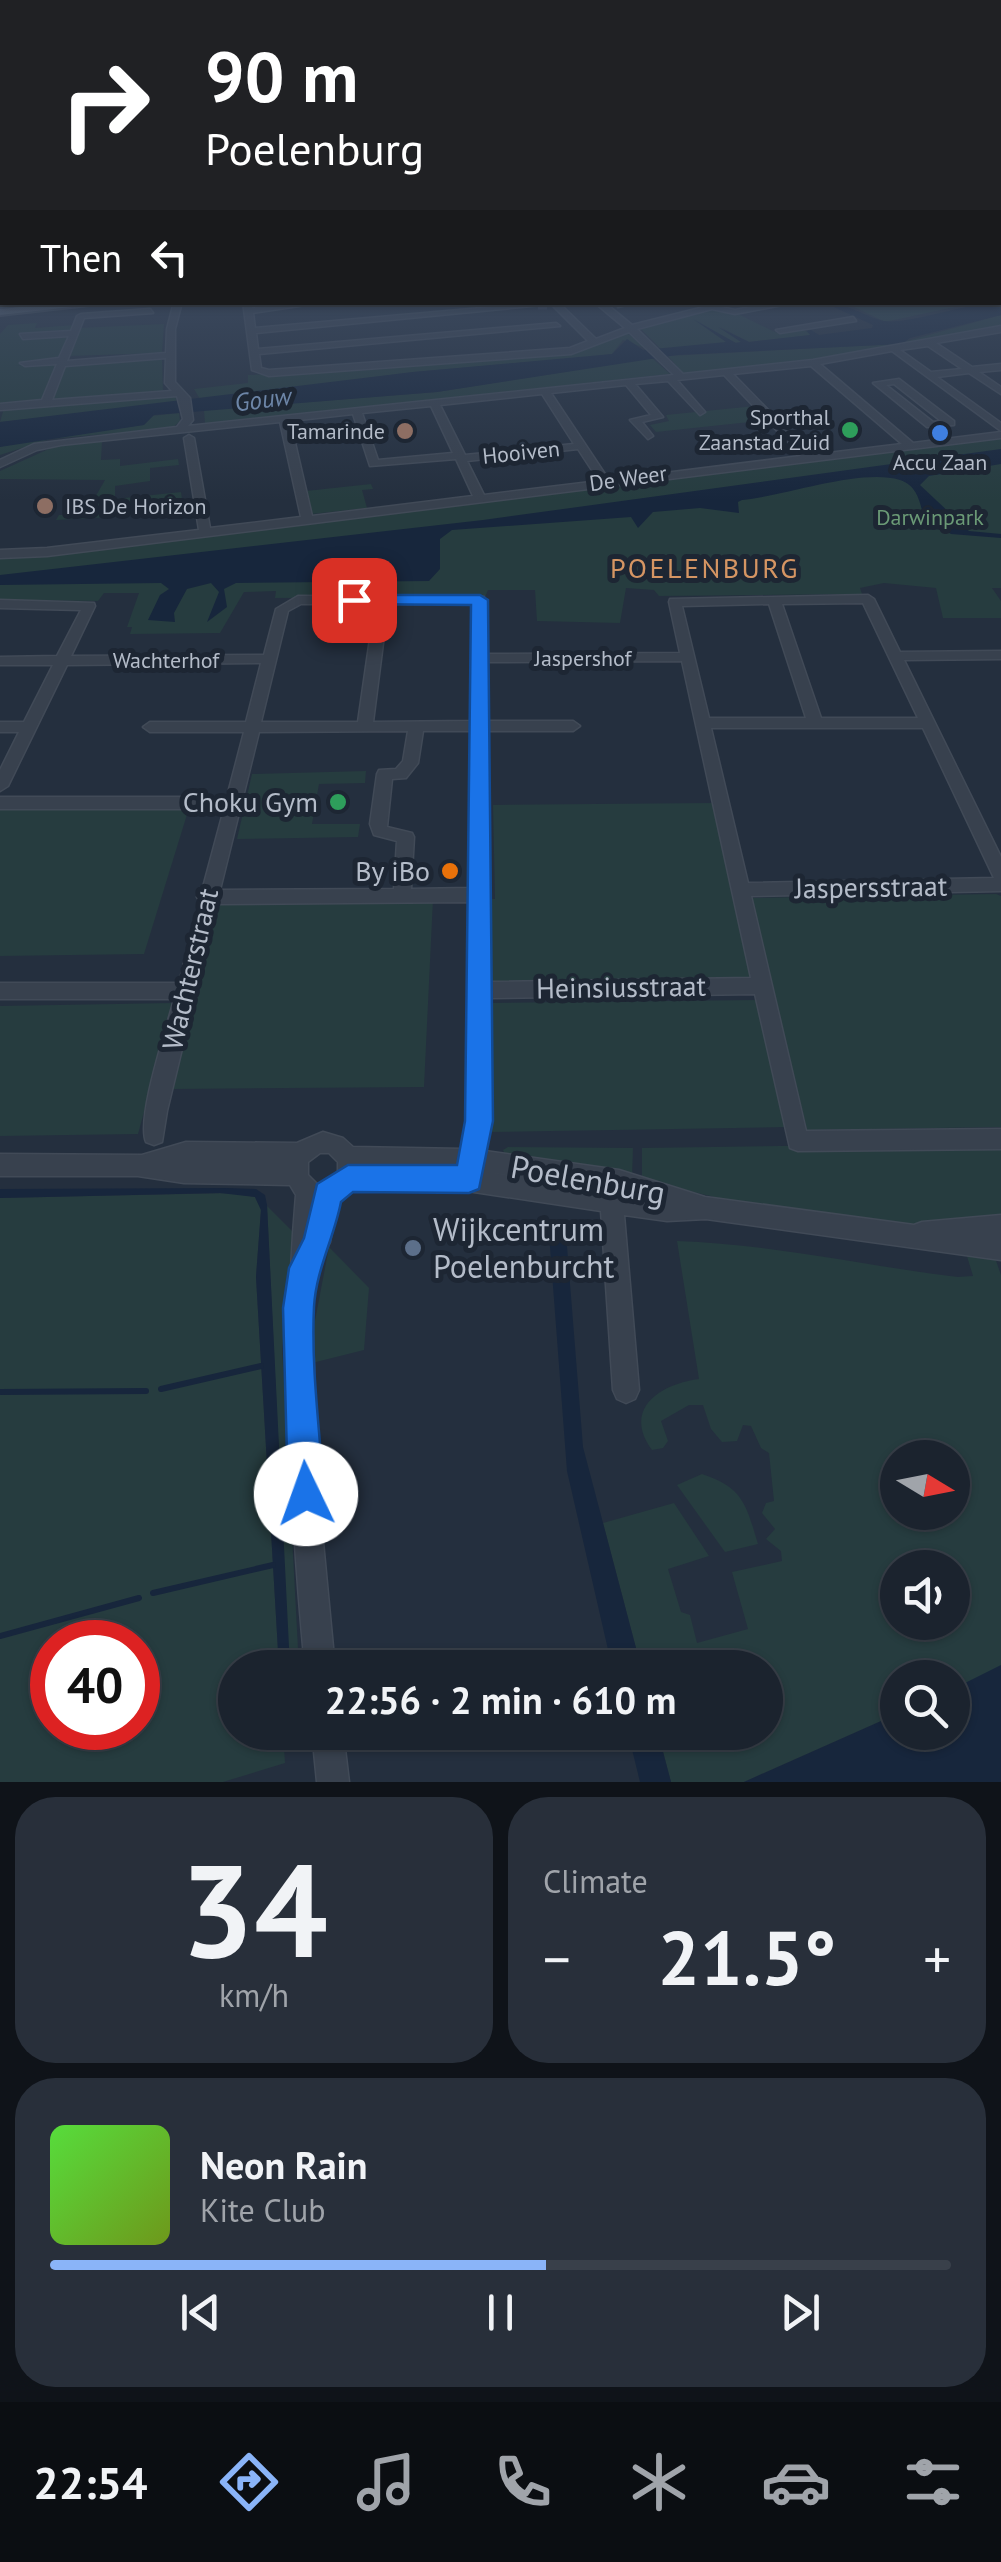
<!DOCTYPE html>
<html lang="en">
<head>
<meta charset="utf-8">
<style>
	:root { --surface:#1b232e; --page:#282f3a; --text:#f1f3f6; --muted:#a0a4aa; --line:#39404a; --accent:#8ab4f8 }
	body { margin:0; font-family:"PT Sans",sans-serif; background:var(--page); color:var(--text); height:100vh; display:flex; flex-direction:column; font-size:38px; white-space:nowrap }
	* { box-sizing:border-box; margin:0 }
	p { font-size:32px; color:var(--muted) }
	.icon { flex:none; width:55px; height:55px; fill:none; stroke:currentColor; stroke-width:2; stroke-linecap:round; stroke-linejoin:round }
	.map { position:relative; height:1782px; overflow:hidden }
	.panel { display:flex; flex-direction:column; gap:15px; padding:15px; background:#0f1319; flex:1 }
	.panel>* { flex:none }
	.guide { position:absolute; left:0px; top:0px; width:1002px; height:305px; box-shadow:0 2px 8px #0004,0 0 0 2px var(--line); background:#202124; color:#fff; overflow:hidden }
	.needle { width:65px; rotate:100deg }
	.tools { position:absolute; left:880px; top:1440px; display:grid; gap:20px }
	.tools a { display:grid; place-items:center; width:90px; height:90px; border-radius:50%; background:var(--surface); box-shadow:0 2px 8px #0004,0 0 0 2px var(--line); font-size:50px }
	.speed { position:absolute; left:30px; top:1620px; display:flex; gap:20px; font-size:50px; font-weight:700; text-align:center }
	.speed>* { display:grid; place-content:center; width:130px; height:130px; border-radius:50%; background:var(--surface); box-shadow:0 2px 8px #0004,0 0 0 2px var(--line); line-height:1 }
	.speed .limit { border:15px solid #d22; background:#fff; color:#111 }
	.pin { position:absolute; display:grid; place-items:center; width:85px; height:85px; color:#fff; margin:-42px; border-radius:20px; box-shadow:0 5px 15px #0006 }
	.me { position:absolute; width:110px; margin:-55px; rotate:357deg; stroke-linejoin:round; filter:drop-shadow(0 0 8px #0008) }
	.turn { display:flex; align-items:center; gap:35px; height:210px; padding:0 40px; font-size:45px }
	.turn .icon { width:130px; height:130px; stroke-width:2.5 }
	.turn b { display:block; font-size:70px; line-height:85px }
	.then { display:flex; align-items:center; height:95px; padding:0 40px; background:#0003; gap:20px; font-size:38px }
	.big { font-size:75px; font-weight:700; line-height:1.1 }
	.panel .card { flex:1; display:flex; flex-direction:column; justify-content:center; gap:15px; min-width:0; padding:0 35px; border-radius:40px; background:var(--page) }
	.panel .dial { align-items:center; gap:0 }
	.dial b { font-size:130px; line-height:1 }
	.song { display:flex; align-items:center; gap:30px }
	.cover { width:120px; height:120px; border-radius:15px; background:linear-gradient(135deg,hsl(110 70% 55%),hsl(80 70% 35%)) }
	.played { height:10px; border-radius:5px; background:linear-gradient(90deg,var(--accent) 55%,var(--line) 55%) }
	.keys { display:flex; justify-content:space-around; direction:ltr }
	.heat { display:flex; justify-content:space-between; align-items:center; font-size:55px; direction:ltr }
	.panel .tiles { flex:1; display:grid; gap:15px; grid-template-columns:1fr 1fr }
	.card:last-child { grid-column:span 2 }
	.trip { position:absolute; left:218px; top:1650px; width:565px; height:100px; border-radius:50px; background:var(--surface); box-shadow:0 2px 8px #0004,0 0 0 2px var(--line); font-weight:700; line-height:100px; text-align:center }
	.tab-bar { display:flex; height:160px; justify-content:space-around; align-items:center; background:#0b0e12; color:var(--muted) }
	.tab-bar .icon { width:70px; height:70px }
	.tab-bar .active { color:var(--accent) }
	.tab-bar b { font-size:45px; color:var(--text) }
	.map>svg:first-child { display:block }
</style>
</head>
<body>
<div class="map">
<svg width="1001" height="1782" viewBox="0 0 1001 1782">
	<rect width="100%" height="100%" fill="#242f3e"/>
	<!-- green -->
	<g fill="#263c3f" fill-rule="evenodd">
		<polygon points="846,303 973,303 885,322"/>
		<polygon points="714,309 738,314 777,333 804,330 812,335 749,342 720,327 743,342 661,349 639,327"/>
		<polygon points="1001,315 1001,325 808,361 683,373 668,356 896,344"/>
		<polygon points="37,323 35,328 74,325 71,333 23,338 69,336 59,360 14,366 59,362 44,400 0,404 0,334 8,325"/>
		<polygon points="164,324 162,353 68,356 78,328"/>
		<polygon points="627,333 650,350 623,340 612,354 588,357 413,372 201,401 194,389 248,383 248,375 369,370 568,353"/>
		<polygon points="652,358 670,374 205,424 204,410 437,392"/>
		<polygon points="162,359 163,392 52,400 64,366"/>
		<polygon points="175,396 177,403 0,422 4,408"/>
		<polygon points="755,406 768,420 656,432 650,425 669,421 666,415"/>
		<polygon points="179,413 180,421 172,428 50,439 0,455 0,447 11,443 143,425 151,416"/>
		<polygon points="1001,437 1001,588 992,588 1001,601 1001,618 943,618 936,588 884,583 860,588 862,594 659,596 654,590 626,588 620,623 537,621 535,590 488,590 485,597 275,598 276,591 244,592 220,633 130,634 132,627 127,627 139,593 104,593 98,601 0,600 0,558"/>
		<polygon points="102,441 101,460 120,459 120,466 178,459 179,465 150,468 150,481 115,486 115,499 181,492 182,499 149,503 149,515 56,520 59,515 85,515 105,480 0,479 0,471 53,447"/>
		<polygon points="371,484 373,489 362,490 367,508 312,514 306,491"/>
		<polygon points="366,771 365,783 319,784 312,824 360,824 358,837 237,839 252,774"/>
		<polygon points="713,803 754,983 489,987 488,899 495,899 493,805"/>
		<polygon points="189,808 144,954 0,956 0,809"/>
		<polygon points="996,894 1001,896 1001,1127 807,1130 751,898"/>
		<polygon points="433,899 424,1087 172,1089 217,902"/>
		<polygon points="757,1000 787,1127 489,1132 489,1003"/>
		<polygon points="174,1003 138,1134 0,1136 0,1006"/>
		<polygon points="1001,1143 1001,1221 912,1225 736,1202 642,1180 642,1148"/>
		<polygon points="508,1147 633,1148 632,1178 506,1157 503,1150"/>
		<path d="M231,1193L255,1197L261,1210L256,1277L279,1667L235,1668V1732L283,1733L285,1763L223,1782H0V1198ZM52,1642H138V1728H52Z"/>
		<polygon points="267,1206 295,1234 282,1348 299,1667 289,1667"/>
		<path d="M677,1241C771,1244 865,1266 958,1277L973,1276L966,1253L994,1255L1001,1275V1669L953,1689L952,1678H898L897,1714L744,1782H671L658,1733L765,1732V1668L641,1667L603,1523L674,1503L709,1556L668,1569L681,1612L690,1615L697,1643L748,1629L732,1572L782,1561L781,1551L766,1539L775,1529L762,1513L766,1503L774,1501L769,1453L761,1448L751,1426L743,1425L737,1441L722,1442L711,1429L703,1405H689L661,1421L668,1441L663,1448L652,1450C622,1409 660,1384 699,1379ZM898,1458H952V1512H898ZM898,1568H952V1622H898Z"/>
		<polygon points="329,1247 369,1288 364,1350 312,1363 313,1331"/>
		<path d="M702,1474C744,1488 746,1505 758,1544L725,1552L677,1485Z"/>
	</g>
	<!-- water -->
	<g fill="#17263c">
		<path d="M1001,295V315L910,338L902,344L677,355L437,392L154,415L144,425L0,447V422L413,372L612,354L627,339L643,350L726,342L693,319L736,343L741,342L718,327L749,342L810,335L807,331L811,330L819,335L872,328L873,325L825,303C849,303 862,316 884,321C907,325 968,303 1000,302Z"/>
		<path d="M1001,449V464L929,476L920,485L969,531L1001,534V538L951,534L924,518C920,503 918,486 900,480C860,468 786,496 742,500L738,502L739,513L700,508L653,512L638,528L631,517L452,530L440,539V569L429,581L236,583L224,589L227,607L207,622L219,592L211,583L187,589L174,613L175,622L148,620L160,595L169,589L161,583L0,585V575L483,520Z"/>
		<polygon points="227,1188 256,1189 265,1195 267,1205 290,1667 279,1667 256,1277 261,1210 255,1197 220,1193 0,1198 0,1189"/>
		<polygon points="548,1220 565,1221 583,1447 641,1667 612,1667 567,1471"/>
		<polygon points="1001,1665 1001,1782 744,1782 897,1714 898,1732 952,1732 953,1689"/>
		<polygon points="628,1733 658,1733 671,1782 640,1782"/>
	</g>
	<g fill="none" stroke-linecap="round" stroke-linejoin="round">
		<!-- stream -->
		<g stroke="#17263c" stroke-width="6">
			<polyline points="161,1389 261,1366"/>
			<polyline points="0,1392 146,1391"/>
			<polyline points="153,1593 273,1565"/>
			<polyline points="0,1636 139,1598"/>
		</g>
		<!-- minor-tunnel -->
		<polyline stroke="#3a4453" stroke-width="9" stroke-dasharray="9 4" stroke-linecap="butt" points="538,305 548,305"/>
		<defs>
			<g id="minor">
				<rect x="1000" y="251" width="1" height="4"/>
				<rect x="1000" y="279" width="1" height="4"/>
				<path d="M174,302H182L175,329V382L190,398L193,420L188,426L674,375L629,332L571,354L269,376L252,370L243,302H251L252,308L326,302L253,313L255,328L538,303L542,305L256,333L258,349L556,323L560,326L259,354L261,368L269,370L570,348L588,341L549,302H558L596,339L625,328L594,302H604L632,325L712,305L735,310L777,302H798L735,314L712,309L637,329L683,374L813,360L1001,326V332L936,343L972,367L1001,364V370L979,372L1001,387V394L969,373L937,377L1001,423V431L892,351L820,364L913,443L1001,432V438L47,556L0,558V550L47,548L199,530L184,438L189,435L194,438L210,528L301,517L280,422L61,445L37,450L0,467V460L34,444L177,427L183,419L177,396L0,410V404L42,400L57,364L25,366L20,363L59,358L69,336L23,339L20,334L71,331L77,316L81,314L150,309L153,313L84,318L67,361L166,353L167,329ZM928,346L962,369L931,372L900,350ZM166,358L165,383L172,391L52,400L65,366ZM811,366L902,444L812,455L733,374ZM724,375L801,456L609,480L551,393L626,385L651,415L630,420L648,439L653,436L642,422L663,417L635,384L668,381L700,415L705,412L677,380ZM542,394L574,444L465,455L440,405ZM431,406L453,453L378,460L362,413ZM353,414L370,466L456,459L473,496L312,516L290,421ZM578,449L599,481L484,495L467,461Z"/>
				<polygon points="621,303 621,302 639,302 618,307"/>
				<polygon points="853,317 856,321 780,333 776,330"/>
				<path d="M899,379L954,421V425L927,427L873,383ZM894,384L941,421L933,422L886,385Z"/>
				<path d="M868,595L874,599L900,652L1001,651V659L904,660L1001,857V891L751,896L806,1131L1001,1129V1149L798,1151L790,1148L755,994L489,998L490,1121L485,1151L619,1170L705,1197L914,1225L922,1222L1001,1215V1260L706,1219L667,1221L624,1215L639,1390L635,1399L626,1403L617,1399L613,1390L601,1211L454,1189L354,1190L337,1203L330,1242L313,1275L312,1310L318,1489L335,1668H305C290,1510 282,1353 296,1195L290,1185L184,1183L138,1176H0V1154L142,1155L186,1142L297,1143L323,1132L343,1138L353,1147L463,1149L468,1121L470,902L217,904L167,1111L162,1142L154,1145L146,1142C136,1118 167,1028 174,999H0V983H179L200,902L197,897L202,891L224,809H0V797H227L244,732H150L143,727L150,722H246L261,663L67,665L8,786L0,791V770L19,732H0V722H24L53,665H0V657L57,656L81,610L0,608V600L94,603L95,606L71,656L264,655L276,609L298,596L484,597L486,654L680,653L669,602L670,599ZM863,603L918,718H821L782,604ZM301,604H375L358,722H261L288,611ZM388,604H473L472,721L373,722ZM769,604L806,718H709L682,606ZM682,661L751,978L488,982L486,731H573L580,726L573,721H486V662ZM711,728H923L994,878L748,883ZM408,731L403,761L396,769L379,770L377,774L370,824L374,835L397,841L394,889L220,890L259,732ZM423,731H472L470,888L411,889L414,837L412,833L387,827L392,779L406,778L418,763ZM320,1153H329L338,1162V1174L330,1184H317L308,1175V1162ZM485,1172L601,1188V1189Z"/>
				<polygon points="312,1732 343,1732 349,1782 317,1782"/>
			</g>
			<g id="major">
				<polygon points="2,257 2,264 0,265 0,258"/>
				<polygon points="71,302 116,302 0,315 0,309"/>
			</g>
		</defs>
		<!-- minor casing -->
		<use href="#minor" stroke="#414a57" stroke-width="3"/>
		<!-- major casing -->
		<use href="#major" stroke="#414a57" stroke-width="4"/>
		<!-- minor -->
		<use href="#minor" fill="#38414e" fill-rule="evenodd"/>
		<!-- major -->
		<use href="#major" fill="#56606e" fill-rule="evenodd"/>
	</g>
	<!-- sky -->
	<linearGradient id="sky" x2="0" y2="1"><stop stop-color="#141a22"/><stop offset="0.5" stop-color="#3f4d63"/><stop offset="1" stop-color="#3f4d63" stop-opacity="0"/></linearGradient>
	<rect width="1001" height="501" fill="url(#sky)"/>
	<!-- route -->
	<path fill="#1a73e8" stroke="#114b97" stroke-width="2.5" d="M354,595H480L488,600L493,1121L479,1189L469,1193L353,1192L341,1202C334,1238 316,1270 314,1307C311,1368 320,1432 324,1494L318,1506L306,1511L294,1506L288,1494L283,1308L289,1268L304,1238L317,1184L348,1165H457L465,1121L471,605L348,604L346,600Z"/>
	<!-- markers -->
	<g fill="#2e9e5b" stroke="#1d2633" stroke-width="4">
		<circle cx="850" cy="430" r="10"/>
		<circle cx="338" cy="802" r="10"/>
	</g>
	<g fill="#8d6e63" stroke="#1d2633" stroke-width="4">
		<circle cx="405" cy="431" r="10"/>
		<circle cx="45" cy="506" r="10"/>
	</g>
	<circle fill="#3f7fe0" stroke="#1d2633" stroke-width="4" cx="940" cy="433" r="10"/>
	<circle fill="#e8710a" stroke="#1d2633" stroke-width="4" cx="450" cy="871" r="10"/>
	<circle fill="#5c6f8a" stroke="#1d2633" stroke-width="4" cx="413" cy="1248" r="10"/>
	<g text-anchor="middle" stroke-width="10" stroke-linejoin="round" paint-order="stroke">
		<!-- far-poi labels -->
		<g font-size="22" fill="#b4bcc9" stroke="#1d2633" text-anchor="end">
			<text x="830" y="425">Sporthal<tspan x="830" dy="25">Zaanstad Zuid</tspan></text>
			<text x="385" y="439">Tamarinde</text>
			<text x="940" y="470" text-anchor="middle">Accu Zaan</text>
			<text x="65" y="514" text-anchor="start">IBS De Horizon</text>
		</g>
		<!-- far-street labels -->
		<g font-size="22" fill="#b4bcc9" stroke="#1d2633">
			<text transform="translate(521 452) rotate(-6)" y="8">Hooiven</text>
			<text transform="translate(628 478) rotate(-8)" y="8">De Weer</text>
			<text x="583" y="666">Jaspershof</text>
			<text x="166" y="668">Wachterhof</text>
		</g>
		<!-- far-park labels -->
		<g font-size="22" fill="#6b9a76" stroke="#1d2633">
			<text x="930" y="525">Darwinpark</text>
		</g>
		<!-- far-water labels -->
		<g font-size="25" font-style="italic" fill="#6d86a8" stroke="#1d2633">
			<text transform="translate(263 399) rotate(-7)" y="9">Gouw</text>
		</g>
		<!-- far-quarter labels -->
		<g font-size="28" letter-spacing="2.5" fill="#d59563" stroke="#1d2633">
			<text x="705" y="578">POELENBURG</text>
		</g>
		<!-- poi labels -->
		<g font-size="28" fill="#b4bcc9" stroke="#1d2633" text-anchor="end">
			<text x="318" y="812">Choku Gym</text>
			<text x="430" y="881">By iBo</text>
		</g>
		<!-- street labels -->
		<g font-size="28" fill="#b4bcc9" stroke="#1d2633">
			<text transform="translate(871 887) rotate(-1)" y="10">Jaspersstraat</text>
			<text transform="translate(190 969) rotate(-77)" y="10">Wachterstraat</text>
			<text transform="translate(621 987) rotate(-1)" y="10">Heinsiusstraat</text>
		</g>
		<!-- near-street labels -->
		<g font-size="32" fill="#b4bcc9" stroke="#1d2633">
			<text transform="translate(588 1180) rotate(10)" y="11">Poelenburg</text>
		</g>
		<!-- near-poi labels -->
		<g font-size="32" fill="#b4bcc9" stroke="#1d2633" text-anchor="start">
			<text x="433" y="1241">Wijkcentrum<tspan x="433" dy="37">Poelenburcht</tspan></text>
		</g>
	</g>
</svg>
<div class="tools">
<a><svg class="needle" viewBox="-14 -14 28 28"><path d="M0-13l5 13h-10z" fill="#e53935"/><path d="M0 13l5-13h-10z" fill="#a0a4aa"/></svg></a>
<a><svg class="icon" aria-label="sound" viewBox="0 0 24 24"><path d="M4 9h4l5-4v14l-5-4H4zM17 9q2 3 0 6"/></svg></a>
<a><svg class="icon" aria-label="search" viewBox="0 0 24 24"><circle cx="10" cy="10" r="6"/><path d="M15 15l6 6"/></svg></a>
</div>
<div class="speed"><div class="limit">40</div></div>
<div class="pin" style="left:354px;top:600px;background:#d93025"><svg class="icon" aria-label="arrive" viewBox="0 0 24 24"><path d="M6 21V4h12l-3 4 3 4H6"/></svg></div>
<svg class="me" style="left:306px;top:1494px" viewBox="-20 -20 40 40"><circle r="19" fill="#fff"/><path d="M0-13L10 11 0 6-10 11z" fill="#1a73e8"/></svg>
<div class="trip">22:56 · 2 min · 610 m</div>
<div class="guide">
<div class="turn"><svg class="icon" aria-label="right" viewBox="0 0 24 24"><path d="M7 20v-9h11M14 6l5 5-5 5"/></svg><div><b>90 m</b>Poelenburg</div></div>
<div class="then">Then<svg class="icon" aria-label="left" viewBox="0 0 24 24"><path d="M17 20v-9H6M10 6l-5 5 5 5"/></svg></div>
</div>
</div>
<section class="panel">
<div class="tiles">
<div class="card dial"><b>34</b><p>km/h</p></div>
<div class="card"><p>Climate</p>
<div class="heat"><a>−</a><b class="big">21.5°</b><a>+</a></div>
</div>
<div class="card">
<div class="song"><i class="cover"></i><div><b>Neon Rain</b><p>Kite Club</p></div></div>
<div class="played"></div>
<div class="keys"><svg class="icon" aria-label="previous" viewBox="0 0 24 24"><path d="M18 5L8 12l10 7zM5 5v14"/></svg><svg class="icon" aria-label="pause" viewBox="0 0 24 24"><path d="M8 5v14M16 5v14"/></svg><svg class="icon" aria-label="next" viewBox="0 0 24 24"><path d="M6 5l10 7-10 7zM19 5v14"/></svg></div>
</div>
</div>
</section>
<nav class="tab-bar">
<b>22:54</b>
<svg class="icon active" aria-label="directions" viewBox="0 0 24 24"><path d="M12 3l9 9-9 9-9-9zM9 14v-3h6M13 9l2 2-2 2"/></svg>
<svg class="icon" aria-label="music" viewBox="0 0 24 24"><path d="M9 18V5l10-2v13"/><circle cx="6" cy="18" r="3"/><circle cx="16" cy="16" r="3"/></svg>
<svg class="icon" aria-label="phone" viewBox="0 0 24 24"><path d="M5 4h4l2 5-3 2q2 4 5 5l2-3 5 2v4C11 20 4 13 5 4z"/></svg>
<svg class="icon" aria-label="climate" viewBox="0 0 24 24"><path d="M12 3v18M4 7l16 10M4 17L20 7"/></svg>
<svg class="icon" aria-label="car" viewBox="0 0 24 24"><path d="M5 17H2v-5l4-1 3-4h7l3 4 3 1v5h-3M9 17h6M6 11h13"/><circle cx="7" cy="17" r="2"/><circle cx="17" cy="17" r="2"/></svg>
<svg class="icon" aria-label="filters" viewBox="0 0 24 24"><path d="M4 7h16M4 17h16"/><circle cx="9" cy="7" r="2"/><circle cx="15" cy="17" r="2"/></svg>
</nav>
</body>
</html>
